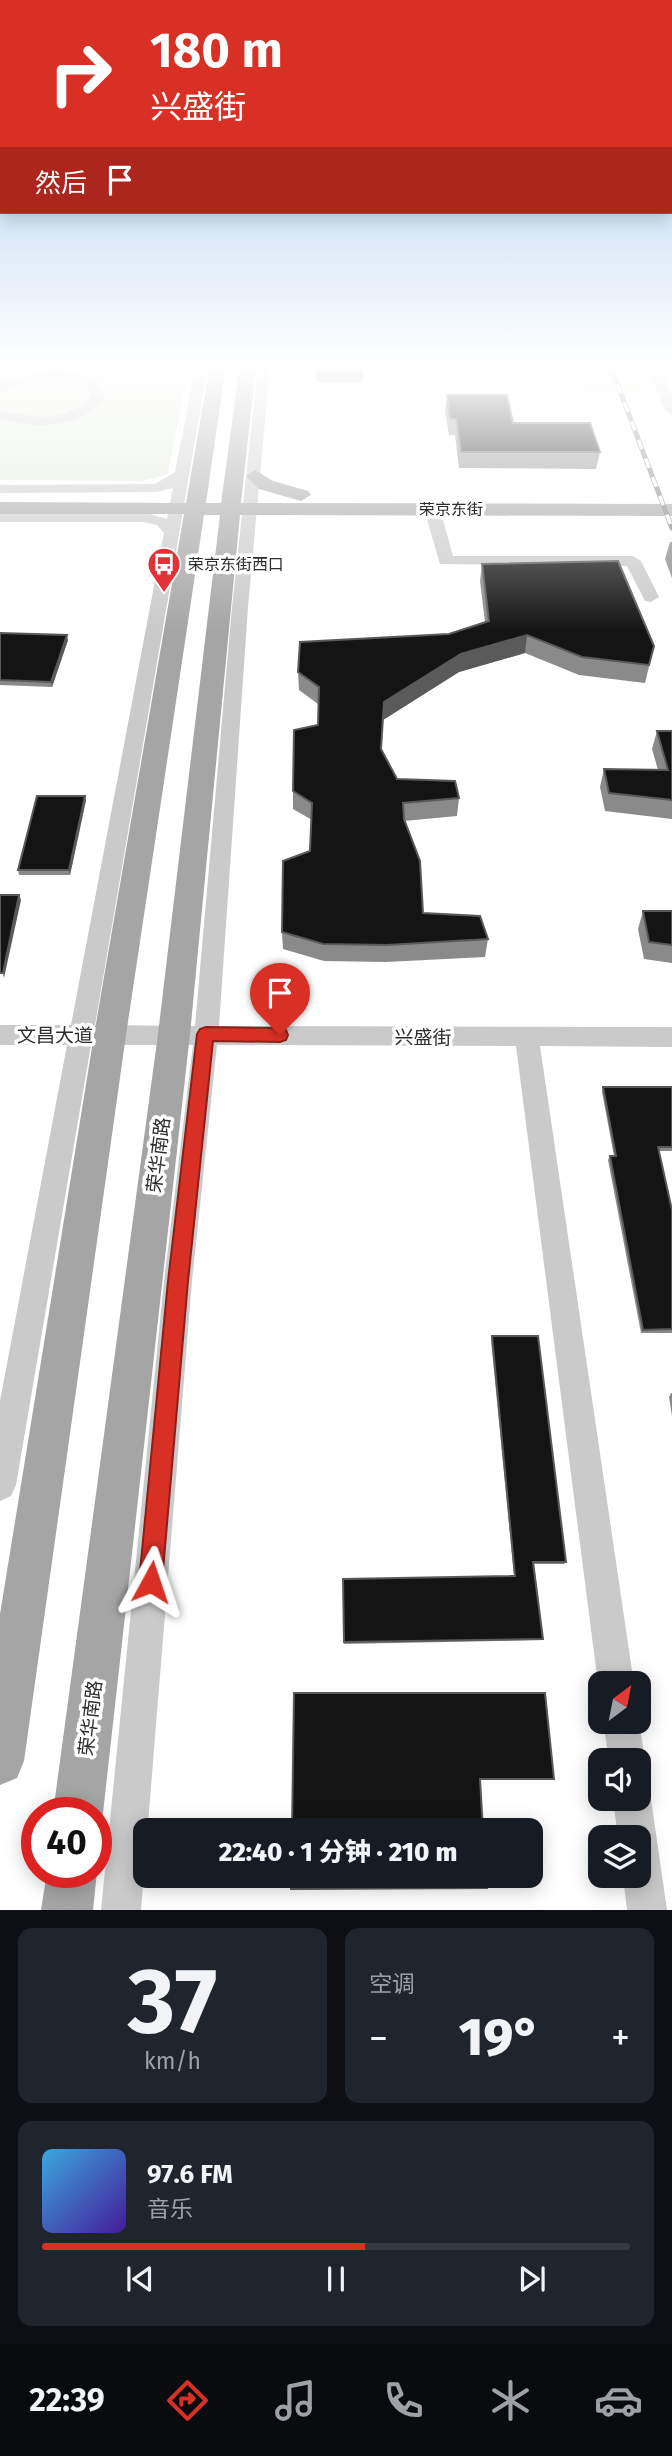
<!DOCTYPE html>
<html lang="zh">
<head>
<meta charset="utf-8">
<style>
	:root { --surface:#171b24; --page:#20242c; --text:#f1f3f6; --muted:#9ea1a6; --line:#363941; --accent:#d93025 }
	body { margin:0; font-family:"Fira Sans","Noto Sans SC",sans-serif; background:var(--page); color:var(--text); height:100vh; display:flex; flex-direction:column; font-size:26px; white-space:nowrap }
	* { box-sizing:border-box; margin:0 }
	p { font-size:23px; color:var(--muted) }
	.icon { flex:none; width:38px; height:38px; fill:none; stroke:currentColor; stroke-width:2; stroke-linecap:round; stroke-linejoin:round }
	.map { position:relative; height:1910px; overflow:hidden }
	.side { display:flex; flex-direction:column; gap:18px; padding:18px; background:#0d0f14; flex:1 }
	.side>* { flex:none }
	.top-card { position:absolute; left:0px; top:0px; width:672px; height:214px; box-shadow:0 4px 18px #0003; background:#d93025; color:#fff; overflow:hidden }
	.needle { width:46px; rotate:32deg }
	.tools { position:absolute; left:588px; top:1671px; display:grid; gap:14px }
	.tools a { display:grid; place-items:center; width:63px; height:63px; border-radius:14px; background:var(--surface); box-shadow:0 4px 18px #0003; font-size:35px }
	.speed { position:absolute; left:21px; top:1797px; display:flex; gap:14px; font-size:35px; font-weight:700; text-align:center }
	.speed>* { display:grid; place-content:center; width:91px; height:91px; border-radius:50%; background:var(--surface); box-shadow:0 4px 18px #0003; line-height:1 }
	.speed .limit { border:10px solid #d22; background:#fff; color:#111 }
	.pin { position:absolute; display:grid; place-items:center; width:60px; height:60px; color:#fff; margin:-72px -30px; border-radius:50% 50% 50% 0; rotate:-45deg; box-shadow:0 0 7px #0007 }
	.pin .icon { rotate:45deg }
	.me { position:absolute; width:77px; margin:-38px; rotate:5deg; stroke-linejoin:round; filter:drop-shadow(0 0 5px #0008) }
	.turn { display:flex; align-items:center; gap:24px; height:147px; padding:0 35px; font-size:32px }
	.turn .icon { width:91px; height:91px; stroke-width:2.5 }
	.turn b { display:block; font-size:49px; line-height:60px }
	.then { display:flex; align-items:center; height:66px; padding:0 35px; background:#0003; gap:14px; font-size:26px }
	.big { font-size:52px; font-weight:800; line-height:1.1 }
	.side .card { flex:1; display:flex; flex-direction:column; justify-content:center; gap:10px; min-width:0; padding:0 24px; border-radius:14px; background:var(--page) }
	.side .dial { align-items:center; gap:0 }
	.dial b { font-size:91px; line-height:1 }
	.song { display:flex; align-items:center; gap:21px }
	.cover { width:84px; height:84px; border-radius:10px; background:linear-gradient(135deg,hsl(200 70% 55%),hsl(260 70% 35%)) }
	.played { height:7px; border-radius:4px; background:linear-gradient(90deg,var(--accent) 55%,var(--line) 55%) }
	.keys { display:flex; justify-content:space-around; direction:ltr }
	.heat { display:flex; justify-content:space-between; align-items:center; font-size:38px; direction:ltr }
	.side .tiles { flex:1; display:grid; gap:18px; grid-template-columns:1fr 1fr }
	.card:last-child { grid-column:span 2 }
	.trip { position:absolute; left:133px; top:1818px; width:410px; height:70px; border-radius:14px; background:var(--surface); box-shadow:0 4px 18px #0003; font-weight:800; line-height:70px; text-align:center }
	.tabs { display:flex; height:112px; justify-content:space-around; align-items:center; background:#090b0e; color:var(--muted) }
	.tabs .icon { width:49px; height:49px }
	.tabs .selected { color:var(--accent) }
	.tabs b { font-size:32px; color:var(--text) }
	.map>svg:first-child { display:block }
</style>
</head>
<body>
<div class="map">
<svg width="672" height="1910" viewBox="0 0 672 1910">
	<rect width="100%" height="100%" fill="#fff"/>
	<!-- green -->
	<g fill="#e3ebdb">
		<polygon points="0,365 189,365 168,474 143,481 0,480"/>
		<polygon points="576,365 631,365 643,392 585,391"/>
	</g>
	<g fill="none" stroke-linecap="round" stroke-linejoin="round">
		<!-- minor -->
		<g fill="#cacaca" fill-rule="evenodd">
			<polygon points="196,365 208,365 95,1025 195,1026 232,607 258,365 270,365 248,607 219,1026 672,1027 672,1047 540,1046 634,1684 600,1684 600,1689 598,1684 516,1046 217,1045 192,1281 141,1910 101,1910 164,1281 193,1045 91,1045 16,1485 11,1496 0,1501 0,1401 67,1045 0,1045 0,1025 71,1025 164,533 157,525 143,522 0,522 0,512 143,512 167,519 173,488 156,492 0,493 0,485 155,484 175,472"/>
			<polygon points="646,365 658,365 672,395 672,414 665,410"/>
			<path d="M56,370C79,372 97,374 105,398C80,429 36,430 0,418V410C32,418 65,424 91,397L89,388C62,367 28,384 0,392V383L5,380Z"/>
			<polygon points="432,504 440,509 453,556 633,556 641,561 659,597 651,602 645,601 627,566 440,564 424,509"/>
			<polygon points="603,1722 639,1722 645,1760 640,1773 639,1760 609,1760"/>
			<polygon points="639,1783 645,1786 651,1799 667,1910 627,1910 623,1876 639,1876 639,1838 618,1838 613,1799 639,1799"/>
		</g>
		<!-- major -->
		<g fill="#a5a5a5" fill-rule="evenodd">
			<polygon points="210,365 226,365 206,503 221,503 240,365 256,365 241,503 672,504 672,516 240,515 190,1034 103,1813 96,1828 96,1813 53,1813 158,1034 220,515 204,515 126,1035 24,1761 17,1778 0,1785 0,1614 94,1035 184,514 0,514 0,502 186,503"/>
			<polygon points="255,470 273,481 308,491 311,495 301,501 259,489 246,476"/>
			<polygon points="96,1870 97,1872 93,1910 41,1910 47,1872 96,1872"/>
		</g>
		<defs>
			<polyline id="rail" points="610,365 672,528"/>
		</defs>
		<!-- rail casing -->
		<use href="#rail" stroke="#828282" stroke-width="5"/>
		<!-- rail -->
		<use href="#rail" stroke="#fff" stroke-width="3.5" stroke-dasharray="10" stroke-linecap="butt"/>
	</g>
	<!-- wall -->
	<g fill="#8a8a8a">
		<polygon points="316,365 361,365 362,382 316,382"/>
		<polygon points="496,365 546,365 546,367 497,367"/>
		<polygon points="447,395 513,423 600,452 596,469 459,468 455,435 449,435 445,411"/>
		<polygon points="670,542 672,542 672,578 665,559"/>
		<polygon points="482,564 654,646 645,683 579,675 525,653 459,672 383,720 381,750 397,779 459,798 457,816 404,821 423,913 488,939 485,957 386,962 324,961 283,949 282,932 310,851 312,820 293,809 293,791 318,725 318,704 299,690 298,672 449,634 485,622 480,581"/>
		<polygon points="0,633 68,640 52,687 0,685"/>
		<polygon points="657,731 672,731 672,819 605,811 600,787 604,769 658,770 652,749"/>
		<polygon points="86,800 70,875 19,875 18,870"/>
		<polygon points="643,911 672,911 672,963 644,959 638,929"/>
		<polygon points="603,1087 672,1087 672,1151 659,1151 672,1210 672,1333 641,1333 608,1160 610,1156 614,1156 602,1092"/>
		<polygon points="492,1336 566,1562 564,1564 534,1564 543,1639 541,1640 344,1644 343,1579 514,1576 491,1340"/>
		<polygon points="671,1393 672,1393 672,1416 669,1397"/>
		<polygon points="294,1693 554,1779 480,1780"/>
	</g>
	<!-- shaded-wall -->
	<g fill="#5a5a5a">
		<polygon points="67,635 68,640 52,687 51,682"/>
		<polygon points="527,635 525,653 459,672 383,720 384,702 461,654"/>
		<polygon points="85,796 86,800 70,875 69,870"/>
		<polygon points="19,895 21,900 4,978 3,973"/>
	</g>
	<!-- building -->
	<g fill="#141414" stroke="#5a5a5a" stroke-width="2">
		<polygon points="316,365 361,365 362,377 316,377"/>
		<polygon points="447,395 507,395 513,423 590,423 600,452 461,452 456,419 450,419"/>
		<polygon points="618,561 654,646 649,665 582,657 527,635 461,654 384,702 381,749 397,779 455,781 459,798 403,803 404,819 420,861 423,913 480,916 488,939 387,945 323,944 282,932 283,861 310,851 312,803 293,791 294,730 318,725 319,687 298,672 300,642 449,634 489,621 482,564"/>
		<polygon points="0,633 67,635 51,682 0,680"/>
		<polygon points="657,731 672,731 672,800 609,793 604,769 668,770"/>
		<polygon points="37,796 85,796 69,870 18,870"/>
		<polygon points="0,895 19,895 3,973 0,973"/>
		<polygon points="643,911 672,911 672,945 649,942"/>
		<polygon points="603,1087 672,1087 672,1147 658,1147 672,1210 672,1329 643,1330 610,1156 616,1156"/>
		<polygon points="492,1336 538,1336 566,1562 533,1562 543,1639 344,1642 343,1579 515,1576"/>
		<polygon points="294,1693 545,1693 554,1779 480,1779 483,1830 292,1830"/>
		<polygon points="291,1876 486,1876 487,1888 291,1889"/>
	</g>
	<!-- sky -->
	<linearGradient id="sky" x2="0" y2="1"><stop stop-color="#9bc4e9"/><stop offset="0.58" stop-color="#fff"/><stop offset="1" stop-color="#fff" stop-opacity="0"/></linearGradient>
	<rect width="672" height="632" fill="url(#sky)"/>
	<!-- route -->
	<polygon fill="#d93025" stroke="#8d1f18" stroke-width="2" points="206,1027 280,1028 286,1030 288,1035 286,1040 280,1042 213,1041 188,1281 162,1582 159,1590 151,1594 142,1590 139,1582 168,1281 197,1034 200,1029"/>
	<!-- icons -->
	<defs>
		<symbol id="bus-pin" viewBox="-11 -11 22 30"><path d="M0 17L-7.5 6A9.5 9.5 0 1 1 7.5 6Z" fill="#e3313a" stroke="#fff"/><path d="M-5-6H5V4H4V6H2V4H-2V6H-4V4H-5ZM-3.5-4V0h7V-4ZM-3.5 1.2v1.5H-2V1.2ZM2 1.2v1.5H3.5V1.2Z" fill="#fff"/></symbol>
	</defs>
	<g fill-rule="evenodd">
		<use href="#bus-pin" x="145" y="545" width="38" height="52"/>
	</g>
	<g text-anchor="middle" stroke-width="7" stroke-linejoin="round" paint-order="stroke">
		<!-- far-street labels -->
		<g font-size="16" fill="#2d2d2d" stroke="#fff">
			<text x="451" y="515">荣京东街</text>
		</g>
		<!-- far-poi labels -->
		<g font-size="16" fill="#2d2d2d" stroke="#fff" text-anchor="start">
			<text x="188" y="570">荣京东街西口</text>
		</g>
		<!-- street labels -->
		<g font-size="19" fill="#2d2d2d" stroke="#fff">
			<text x="55" y="1042">文昌大道</text>
			<text x="423" y="1044">兴盛街</text>
			<text transform="translate(158 1155) rotate(-83)" y="7">荣华南路</text>
			<text transform="translate(90 1718) rotate(-83)" y="7">荣华南路</text>
		</g>
	</g>
</svg>
<div class="tools">
<a><svg class="needle" viewBox="-14 -14 28 28"><path d="M0-13l5 13h-10z" fill="#e53935"/><path d="M0 13l5-13h-10z" fill="#9ea1a6"/></svg></a>
<a><svg class="icon" aria-label="sound" viewBox="0 0 24 24"><path d="M4 9h4l5-4v14l-5-4H4zM17 9q2 3 0 6"/></svg></a>
<a><svg class="icon" aria-label="layers" viewBox="0 0 24 24"><path d="M12 4l9 5-9 5-9-5zM3 14l9 5 9-5"/></svg></a>
</div>
<div class="speed"><div class="limit">40</div></div>
<div class="pin" style="left:280px;top:1035px;background:#d93025"><svg class="icon" aria-label="arrive" viewBox="0 0 24 24"><path d="M6 21V4h12l-3 4 3 4H6"/></svg></div>
<svg class="me" style="left:151px;top:1582px" viewBox="-20 -20 40 40"><path d="M0-17L14 15 0 8-14 15z" fill="#d93025" stroke="#fff" stroke-width="4"/></svg>
<div class="trip">22:40 · 1 分钟 · 210 m</div>
<div class="top-card">
<div class="turn"><svg class="icon" aria-label="right" viewBox="0 0 24 24"><path d="M7 20v-9h11M14 6l5 5-5 5"/></svg><div><b>180 m</b>兴盛街</div></div>
<div class="then">然后<svg class="icon" aria-label="arrive" viewBox="0 0 24 24"><path d="M6 21V4h12l-3 4 3 4H6"/></svg></div>
</div>
</div>
<section class="side">
<div class="tiles">
<div class="card dial"><b>37</b><p>km/h</p></div>
<div class="card"><p>空调</p>
<div class="heat"><a>−</a><b class="big">19°</b><a>+</a></div>
</div>
<div class="card">
<div class="song"><i class="cover"></i><div><b>97.6 FM</b><p>音乐</p></div></div>
<div class="played"></div>
<div class="keys"><svg class="icon" aria-label="previous" viewBox="0 0 24 24"><path d="M18 5L8 12l10 7zM5 5v14"/></svg><svg class="icon" aria-label="pause" viewBox="0 0 24 24"><path d="M8 5v14M16 5v14"/></svg><svg class="icon" aria-label="next" viewBox="0 0 24 24"><path d="M6 5l10 7-10 7zM19 5v14"/></svg></div>
</div>
</div>
</section>
<nav class="tabs">
<b>22:39</b>
<svg class="icon selected" aria-label="directions" viewBox="0 0 24 24"><path d="M12 3l9 9-9 9-9-9zM9 14v-3h6M13 9l2 2-2 2"/></svg>
<svg class="icon" aria-label="music" viewBox="0 0 24 24"><path d="M9 18V5l10-2v13"/><circle cx="6" cy="18" r="3"/><circle cx="16" cy="16" r="3"/></svg>
<svg class="icon" aria-label="phone" viewBox="0 0 24 24"><path d="M5 4h4l2 5-3 2q2 4 5 5l2-3 5 2v4C11 20 4 13 5 4z"/></svg>
<svg class="icon" aria-label="climate" viewBox="0 0 24 24"><path d="M12 3v18M4 7l16 10M4 17L20 7"/></svg>
<svg class="icon" aria-label="car" viewBox="0 0 24 24"><path d="M5 17H2v-5l4-1 3-4h7l3 4 3 1v5h-3M9 17h6M6 11h13"/><circle cx="7" cy="17" r="2"/><circle cx="17" cy="17" r="2"/></svg>
</nav>
</body>
</html>
